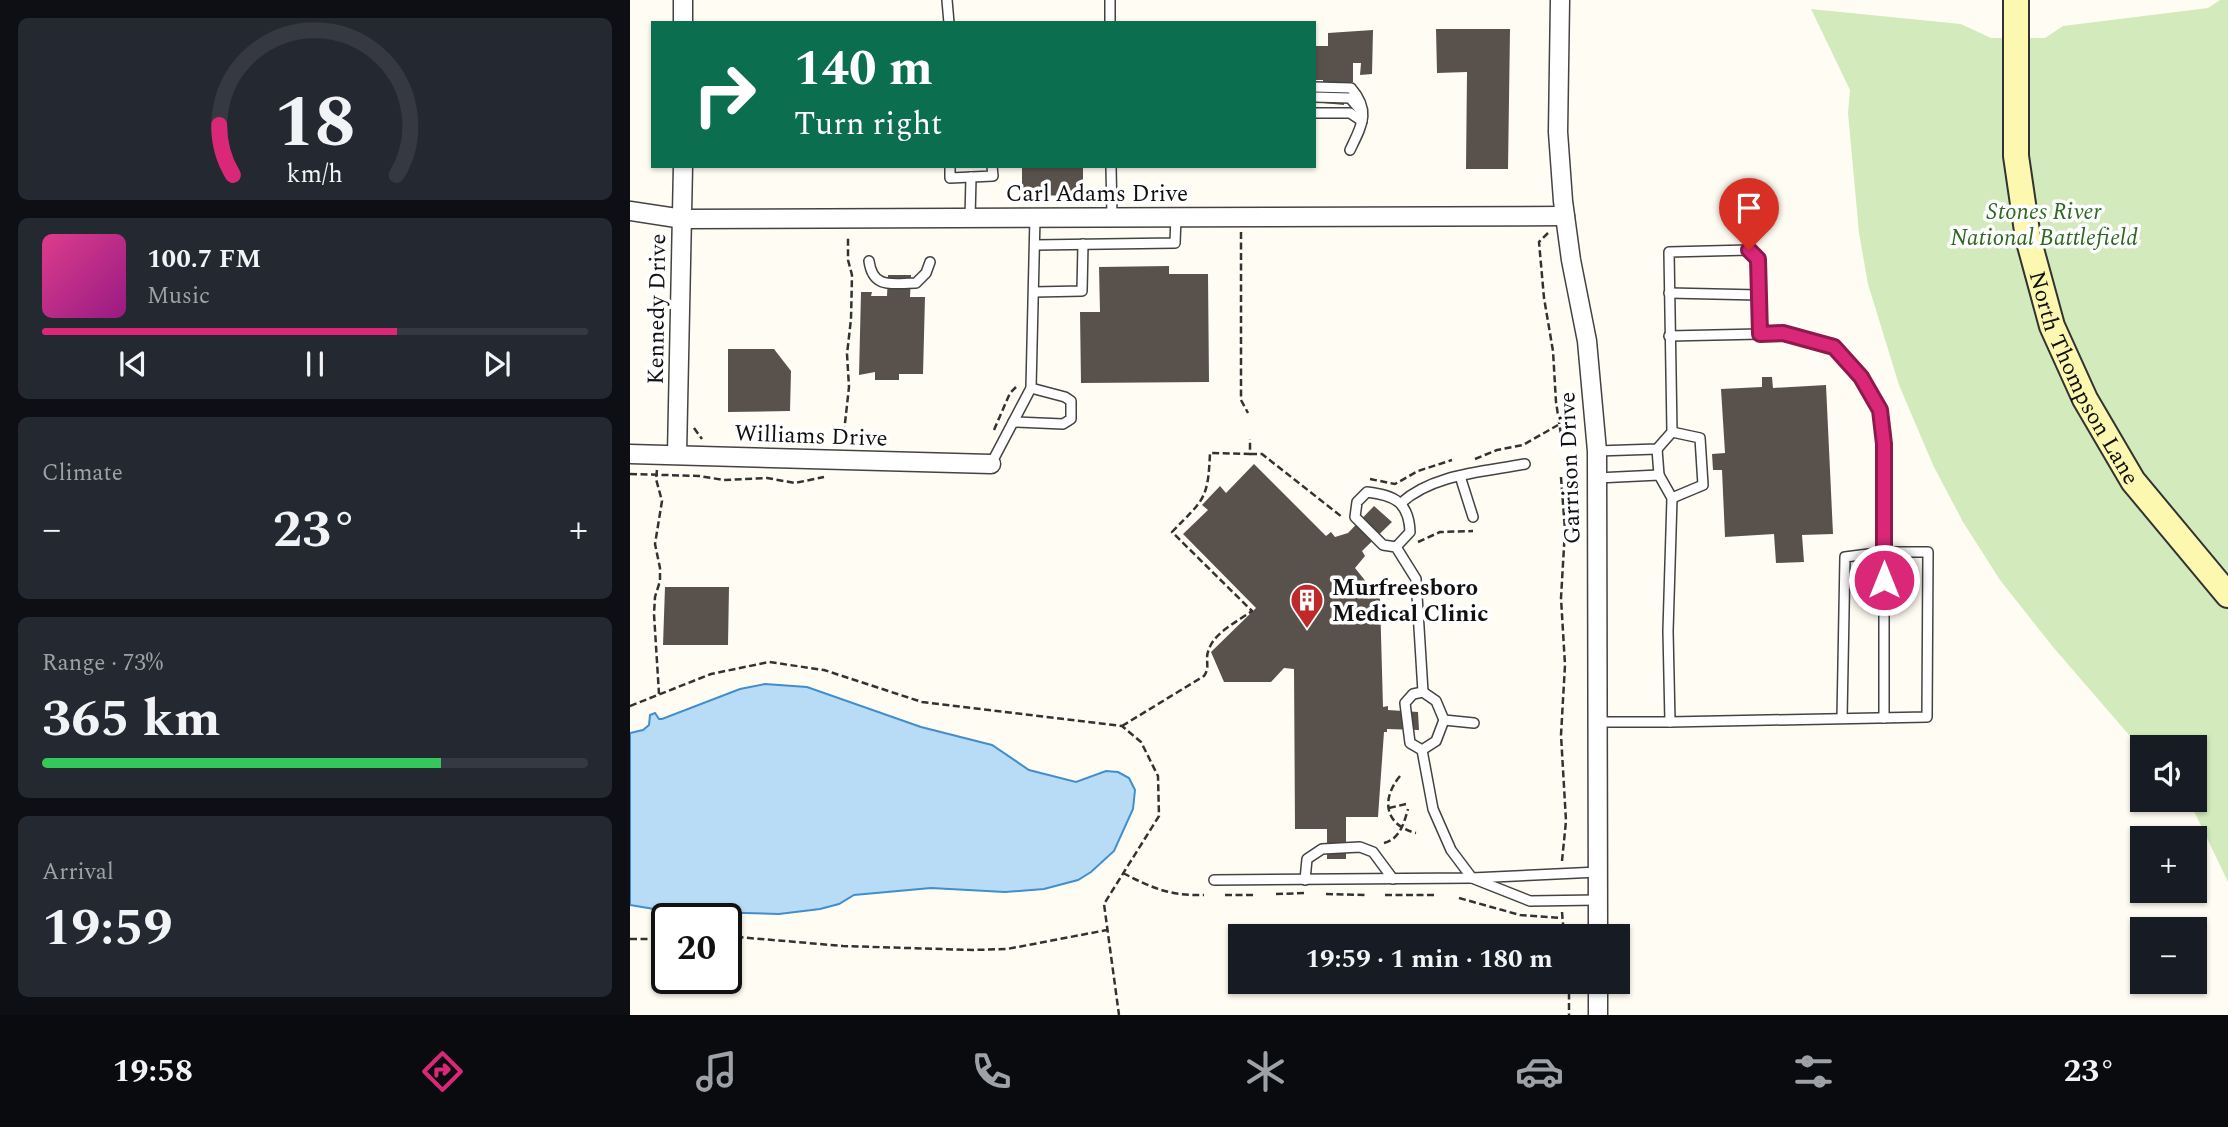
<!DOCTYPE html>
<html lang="en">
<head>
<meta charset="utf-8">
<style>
	:root { --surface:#171b24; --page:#242831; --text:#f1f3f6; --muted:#9ea1a6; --line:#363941; --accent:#db2777 }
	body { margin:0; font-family:Spectral,serif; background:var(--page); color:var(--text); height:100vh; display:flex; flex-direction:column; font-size:26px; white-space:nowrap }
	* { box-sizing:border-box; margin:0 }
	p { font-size:23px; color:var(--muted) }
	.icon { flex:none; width:38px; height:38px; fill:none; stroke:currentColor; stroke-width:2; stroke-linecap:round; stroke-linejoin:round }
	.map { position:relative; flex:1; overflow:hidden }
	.side { display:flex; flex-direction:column; gap:18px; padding:18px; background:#0d0f14; width:630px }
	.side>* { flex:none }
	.guide { position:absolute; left:21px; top:21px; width:665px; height:147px; border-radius:0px; box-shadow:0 2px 5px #0004; background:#0b6e4f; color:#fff; overflow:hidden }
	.buttons { position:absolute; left:1500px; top:735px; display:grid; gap:14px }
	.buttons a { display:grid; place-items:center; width:77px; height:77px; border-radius:0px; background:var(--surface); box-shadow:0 2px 5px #0004; font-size:35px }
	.speed { position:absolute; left:21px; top:903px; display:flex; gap:14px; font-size:35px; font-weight:700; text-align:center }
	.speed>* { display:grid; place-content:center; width:91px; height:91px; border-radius:50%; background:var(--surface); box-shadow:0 2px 5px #0004; line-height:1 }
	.speed .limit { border:4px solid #111; border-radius:10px; background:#fff; color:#111 }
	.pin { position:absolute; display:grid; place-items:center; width:60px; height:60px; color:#fff; margin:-72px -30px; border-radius:50% 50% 50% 0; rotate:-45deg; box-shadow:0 0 7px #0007 }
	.pin .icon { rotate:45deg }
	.me { position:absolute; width:77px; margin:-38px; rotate:0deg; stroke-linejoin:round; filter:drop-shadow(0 0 5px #0008) }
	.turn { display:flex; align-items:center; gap:24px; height:147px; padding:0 28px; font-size:32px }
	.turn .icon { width:91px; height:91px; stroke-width:2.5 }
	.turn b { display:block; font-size:49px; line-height:60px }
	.big { font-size:52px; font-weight:700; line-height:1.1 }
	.side .card { flex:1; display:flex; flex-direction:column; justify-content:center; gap:10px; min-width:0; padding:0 24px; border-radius:10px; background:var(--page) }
	.side .dial { align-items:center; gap:0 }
	.dial svg { height:182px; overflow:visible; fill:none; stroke:var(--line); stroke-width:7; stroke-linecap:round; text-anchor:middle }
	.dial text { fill:var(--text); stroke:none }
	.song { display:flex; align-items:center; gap:21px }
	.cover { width:84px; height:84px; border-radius:10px; background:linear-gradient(135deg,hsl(330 70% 55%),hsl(310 70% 35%)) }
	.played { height:7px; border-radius:4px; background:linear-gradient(90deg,var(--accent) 65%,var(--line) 65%) }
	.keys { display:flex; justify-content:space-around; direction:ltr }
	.heat { display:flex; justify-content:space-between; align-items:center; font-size:38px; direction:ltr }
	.charge { height:10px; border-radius:5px; background:linear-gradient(90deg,#34c759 73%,var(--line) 0) }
	.trip { position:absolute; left:598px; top:924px; width:402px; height:70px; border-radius:0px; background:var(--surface); box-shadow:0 2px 5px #0004; font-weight:700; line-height:70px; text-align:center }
	.tab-bar { display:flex; height:112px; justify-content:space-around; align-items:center; background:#090b0e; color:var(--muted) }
	.tab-bar .icon { width:49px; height:49px }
	.tab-bar .current { color:var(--accent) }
	.tab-bar b { font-size:32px; color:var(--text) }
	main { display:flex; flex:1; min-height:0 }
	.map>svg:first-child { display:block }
</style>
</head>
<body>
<main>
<section class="side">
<div class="card dial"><svg viewBox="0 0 100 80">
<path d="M14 69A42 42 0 1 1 86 69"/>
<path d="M14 69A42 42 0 0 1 8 47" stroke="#db2777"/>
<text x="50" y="56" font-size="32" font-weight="700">18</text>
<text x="50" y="72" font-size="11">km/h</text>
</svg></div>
<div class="card">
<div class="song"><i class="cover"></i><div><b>100.7 FM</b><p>Music</p></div></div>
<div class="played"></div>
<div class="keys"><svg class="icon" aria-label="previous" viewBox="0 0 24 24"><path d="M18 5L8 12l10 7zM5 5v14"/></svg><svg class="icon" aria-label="pause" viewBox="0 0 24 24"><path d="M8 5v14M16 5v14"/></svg><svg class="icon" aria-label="next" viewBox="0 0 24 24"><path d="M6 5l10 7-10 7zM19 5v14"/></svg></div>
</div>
<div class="card"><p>Climate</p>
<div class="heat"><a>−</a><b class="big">23°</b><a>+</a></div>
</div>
<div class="card"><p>Range · 73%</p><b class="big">365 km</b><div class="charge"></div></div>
<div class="card"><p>Arrival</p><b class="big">19:59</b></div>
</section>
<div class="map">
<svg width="1598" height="1015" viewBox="0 0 1598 1015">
	<rect width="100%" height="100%" fill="#fffdf3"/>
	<!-- green -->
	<polygon fill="#d2eabc" points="1590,0 1598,0 1598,882 1564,811 1555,800 1564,800 1564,747 1512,747 1512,750 1423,647 1370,580 1333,522 1303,465 1269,385 1238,284 1229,233 1218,113 1220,90 1181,9 1331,24 1361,38 1415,38 1433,26 1578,8"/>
	<!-- water -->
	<polygon fill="#b8dcf6" stroke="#408fcc" stroke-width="2" points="135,684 177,687 291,727 362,745 399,770 446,782 476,771 488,772 499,778 505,790 503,809 484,851 461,872 448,880 414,889 375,892 301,888 224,895 209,904 190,909 149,914 36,911 0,905 0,733 13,730 19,725 20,715 25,713 29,719 32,719 110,689"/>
	<!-- building -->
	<g fill="#59524c">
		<polygon points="806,29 880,29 878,169 836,169 837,72 807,73"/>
		<polygon points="743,30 742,74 730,75 731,63 723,63 723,82 714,82 714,105 693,103 693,80 684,80 684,46 698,46 698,33"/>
		<polygon points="392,166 453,166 453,196 392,195"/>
		<polygon points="539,266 539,274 578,274 579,382 451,383 450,312 470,312 469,267"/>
		<polygon points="258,275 281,275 280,297 295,297 293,374 269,374 269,380 245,380 245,372 229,375 231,292 242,292 241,296 257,296"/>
		<polygon points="98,349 144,349 161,371 160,411 98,412"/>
		<polygon points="1132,377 1142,377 1143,388 1196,385 1203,534 1172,535 1174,562 1146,563 1144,534 1095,537 1092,470 1083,470 1082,454 1095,453 1091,389 1132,387"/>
		<polygon points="624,464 696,536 701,532 705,537 718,533 744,506 762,522 732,551 735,556 725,568 750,599 753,707 758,706 758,710 788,712 789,730 757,729 757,732 754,732 748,817 716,817 716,859 697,859 697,829 665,829 664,669 654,668 641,682 594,682 581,652 626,608 553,534 578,510 572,505 590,486 596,493"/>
		<polygon points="35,587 99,587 98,645 33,645"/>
	</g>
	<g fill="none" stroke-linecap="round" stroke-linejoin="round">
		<defs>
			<g id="service">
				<polyline points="317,0 319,23"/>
				<polyline points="480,0 480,23"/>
				<path d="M684,87L721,88C741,111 732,125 720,150"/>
				<polyline points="684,97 720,98 732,112"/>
				<polyline points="684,113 720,113 732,121"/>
				<polyline points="320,166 320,178 363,176 362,166"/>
				<polyline points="481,166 482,217"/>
				<polyline points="340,218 341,177"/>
				<polyline points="405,245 545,243 546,217"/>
				<path d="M239,261C243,290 263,283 286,283L296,273L300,262"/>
				<polyline points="404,292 452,291 453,244"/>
				<polyline points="1039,293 1129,295"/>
				<polyline points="1039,336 1130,334"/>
				<polyline points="383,422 433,424 441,419 441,401 435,397 401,388"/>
				<polyline points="1027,449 1029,475"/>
				<polyline points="361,464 401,388 405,217"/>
				<polyline points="830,476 843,517"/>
				<path d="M967,478L1029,475L1042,498L1038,631L1040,722L1297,717L1298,552H1254C1254,510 1260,452 1250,412C1246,397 1217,354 1203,347C1186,338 1149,333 1130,334L1128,259L1119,250L1039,252L1042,432L1027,449L967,451"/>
				<polyline points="1042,498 1073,485 1070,438 1042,432"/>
				<path d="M771,503C803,474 853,472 895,464"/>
				<path d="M766,547L780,532C779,502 764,495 737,492L727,502L725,517L753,545L766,547L786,579L793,692"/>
				<polyline points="1212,718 1215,557 1254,552 1254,718"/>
				<polyline points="814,720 844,723"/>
				<polyline points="967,722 1040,722"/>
				<polyline points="792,750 806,741 814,720 806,701 793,692 783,694 775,703 780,743 792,750 803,809 821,850 842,878 900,901 968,900"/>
				<polyline points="584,880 842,878 968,872"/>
				<polyline points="675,880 677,859 692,849 730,847 743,852 763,879"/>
			</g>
			<g id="minor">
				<polyline points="53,0 53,23"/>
				<polyline points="930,0 928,132 933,201 941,260 957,341 967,451 968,936"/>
				<polyline points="0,211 53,219 935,216"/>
				<polyline points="0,454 361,464"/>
				<polyline points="47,454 53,166"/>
				<polyline points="968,982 968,1015"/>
			</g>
			<g id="secondary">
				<path id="s1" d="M1386,0V156L1398,238L1422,326L1455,399L1503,481L1598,595"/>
			</g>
		</defs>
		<!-- service casing -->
		<use href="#service" stroke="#434343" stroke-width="12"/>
		<!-- minor casing -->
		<use href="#minor" stroke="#434343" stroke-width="21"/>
		<!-- secondary casing -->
		<use href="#secondary" stroke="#323232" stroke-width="28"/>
		<!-- path -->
		<g stroke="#323232" stroke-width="2.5" stroke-dasharray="7 3.5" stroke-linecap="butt">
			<polyline points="611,232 611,400 618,413"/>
			<polyline points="918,233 909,242 914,298 923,351 926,402 933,448"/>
			<polyline points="64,428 72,439"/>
			<polyline points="364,430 380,393 386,387"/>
			<polyline points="216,444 214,432 219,387 217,354 221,319 222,275 218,260 218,236"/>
			<polyline points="620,454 632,454 712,517"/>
			<polyline points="845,459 867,450 893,445 928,425"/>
			<polyline points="27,470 26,479 32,501 25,544 30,568 30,581 25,597 24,614 29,694"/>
			<polyline points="0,474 69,476 94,480 137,478 165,483 194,477"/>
			<polyline points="931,477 935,530 931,598 935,665 931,735 936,821 932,861"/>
			<polyline points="740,479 765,484 788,471 822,460"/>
			<polyline points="788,542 810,532 843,531"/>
			<polyline points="0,706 81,674 139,662 194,670 292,702 492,726 511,742 528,776 529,816 474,904 489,1015"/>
			<path d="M492,726L574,676C581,666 574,660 579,649C585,632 607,622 622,611L542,532C574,499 578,500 580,453L620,454V439"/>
			<path d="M770,776C751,799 754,825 786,833"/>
			<polyline points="759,808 776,804"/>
			<path d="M754,843C770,839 774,823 778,809"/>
			<path d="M493,873C522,888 540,896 574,895"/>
			<polyline points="646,894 675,893"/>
			<polyline points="696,894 735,895"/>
			<polyline points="595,895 625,895"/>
			<polyline points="755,895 806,895"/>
			<polyline points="829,898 890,915 932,918"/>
			<polyline points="932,912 934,936"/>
			<polyline points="96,936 213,946 343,950 377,949 477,930"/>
			<polyline points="0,939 37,939"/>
			<polyline points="939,982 939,1015"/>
		</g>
		<!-- service -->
		<use href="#service" stroke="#fff" stroke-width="9"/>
		<!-- minor -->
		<use href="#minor" stroke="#fff" stroke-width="18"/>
		<!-- secondary -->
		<use href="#secondary" stroke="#fdf8af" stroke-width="24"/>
	</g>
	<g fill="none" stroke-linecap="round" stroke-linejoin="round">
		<defs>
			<polyline id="route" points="1119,250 1128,259 1130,334 1153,333 1204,347 1231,377 1250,410 1254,444 1254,580"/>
		</defs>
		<!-- route casing -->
		<use href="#route" stroke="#8e194d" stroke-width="18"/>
		<!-- route -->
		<use href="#route" stroke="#db2777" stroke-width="12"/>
	</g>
	<!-- icons -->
	<defs>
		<symbol id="building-pin" viewBox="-11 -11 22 30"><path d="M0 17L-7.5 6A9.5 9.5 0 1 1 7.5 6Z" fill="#bf292a" stroke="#fff"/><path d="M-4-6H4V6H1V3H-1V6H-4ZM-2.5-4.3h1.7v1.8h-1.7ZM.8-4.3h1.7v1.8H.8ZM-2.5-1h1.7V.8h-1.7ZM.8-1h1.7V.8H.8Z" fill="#fff"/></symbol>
	</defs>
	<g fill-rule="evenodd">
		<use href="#building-pin" x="658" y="581" width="38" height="52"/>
	</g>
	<g text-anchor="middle" stroke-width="7" stroke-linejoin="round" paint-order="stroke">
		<!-- street labels -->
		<g font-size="23" fill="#101010" stroke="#fff">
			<text x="467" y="201">Carl Adams Drive</text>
			<text transform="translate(26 309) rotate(-89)" y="8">Kennedy Drive</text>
			<text dy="8" stroke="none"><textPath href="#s1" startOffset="390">North Thompson Lane</textPath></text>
			<text transform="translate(181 435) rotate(2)" y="8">Williams Drive</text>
			<text transform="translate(939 468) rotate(-92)" y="8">Garrison Drive</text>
		</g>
		<!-- park labels -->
		<g font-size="23" font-style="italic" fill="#2c6820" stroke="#fff">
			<text x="1414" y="219">Stones River<tspan x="1414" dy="26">National Battlefield</tspan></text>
		</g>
		<!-- poi labels -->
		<g font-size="23" font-weight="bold" fill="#101010" stroke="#fff" text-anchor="start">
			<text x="702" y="595">Murfreesboro<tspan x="702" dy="26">Medical Clinic</tspan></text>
		</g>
	</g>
</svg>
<div class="buttons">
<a><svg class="icon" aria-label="sound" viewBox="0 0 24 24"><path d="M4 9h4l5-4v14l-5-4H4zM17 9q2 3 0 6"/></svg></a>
<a>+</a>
<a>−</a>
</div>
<div class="speed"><div class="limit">20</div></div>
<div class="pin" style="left:1119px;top:250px;background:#d93025"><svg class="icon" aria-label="arrive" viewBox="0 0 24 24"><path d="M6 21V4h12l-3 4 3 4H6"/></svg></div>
<svg class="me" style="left:1254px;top:580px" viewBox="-20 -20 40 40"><circle r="17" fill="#db2777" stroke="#fff" stroke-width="3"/><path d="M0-11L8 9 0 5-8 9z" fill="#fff"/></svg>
<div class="trip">19:59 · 1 min · 180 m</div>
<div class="guide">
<div class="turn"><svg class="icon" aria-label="right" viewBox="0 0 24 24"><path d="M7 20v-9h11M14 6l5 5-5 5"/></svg><div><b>140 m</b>Turn right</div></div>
</div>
</div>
</main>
<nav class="tab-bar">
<b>19:58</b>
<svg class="icon current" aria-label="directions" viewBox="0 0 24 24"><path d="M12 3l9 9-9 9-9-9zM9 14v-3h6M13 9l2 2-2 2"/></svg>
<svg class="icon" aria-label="music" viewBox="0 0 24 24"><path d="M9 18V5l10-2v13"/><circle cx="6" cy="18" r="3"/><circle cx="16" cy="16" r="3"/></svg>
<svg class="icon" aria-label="phone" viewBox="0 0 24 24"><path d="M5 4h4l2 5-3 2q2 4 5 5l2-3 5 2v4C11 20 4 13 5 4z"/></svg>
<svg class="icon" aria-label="climate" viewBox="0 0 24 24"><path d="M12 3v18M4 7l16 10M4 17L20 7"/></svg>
<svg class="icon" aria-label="car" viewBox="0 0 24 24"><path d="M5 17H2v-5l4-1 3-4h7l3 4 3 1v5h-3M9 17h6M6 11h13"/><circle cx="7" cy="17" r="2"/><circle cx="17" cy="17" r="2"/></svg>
<svg class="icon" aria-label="filters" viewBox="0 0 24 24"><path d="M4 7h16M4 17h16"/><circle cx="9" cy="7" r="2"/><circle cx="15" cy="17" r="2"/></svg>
<b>23°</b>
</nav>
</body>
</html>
